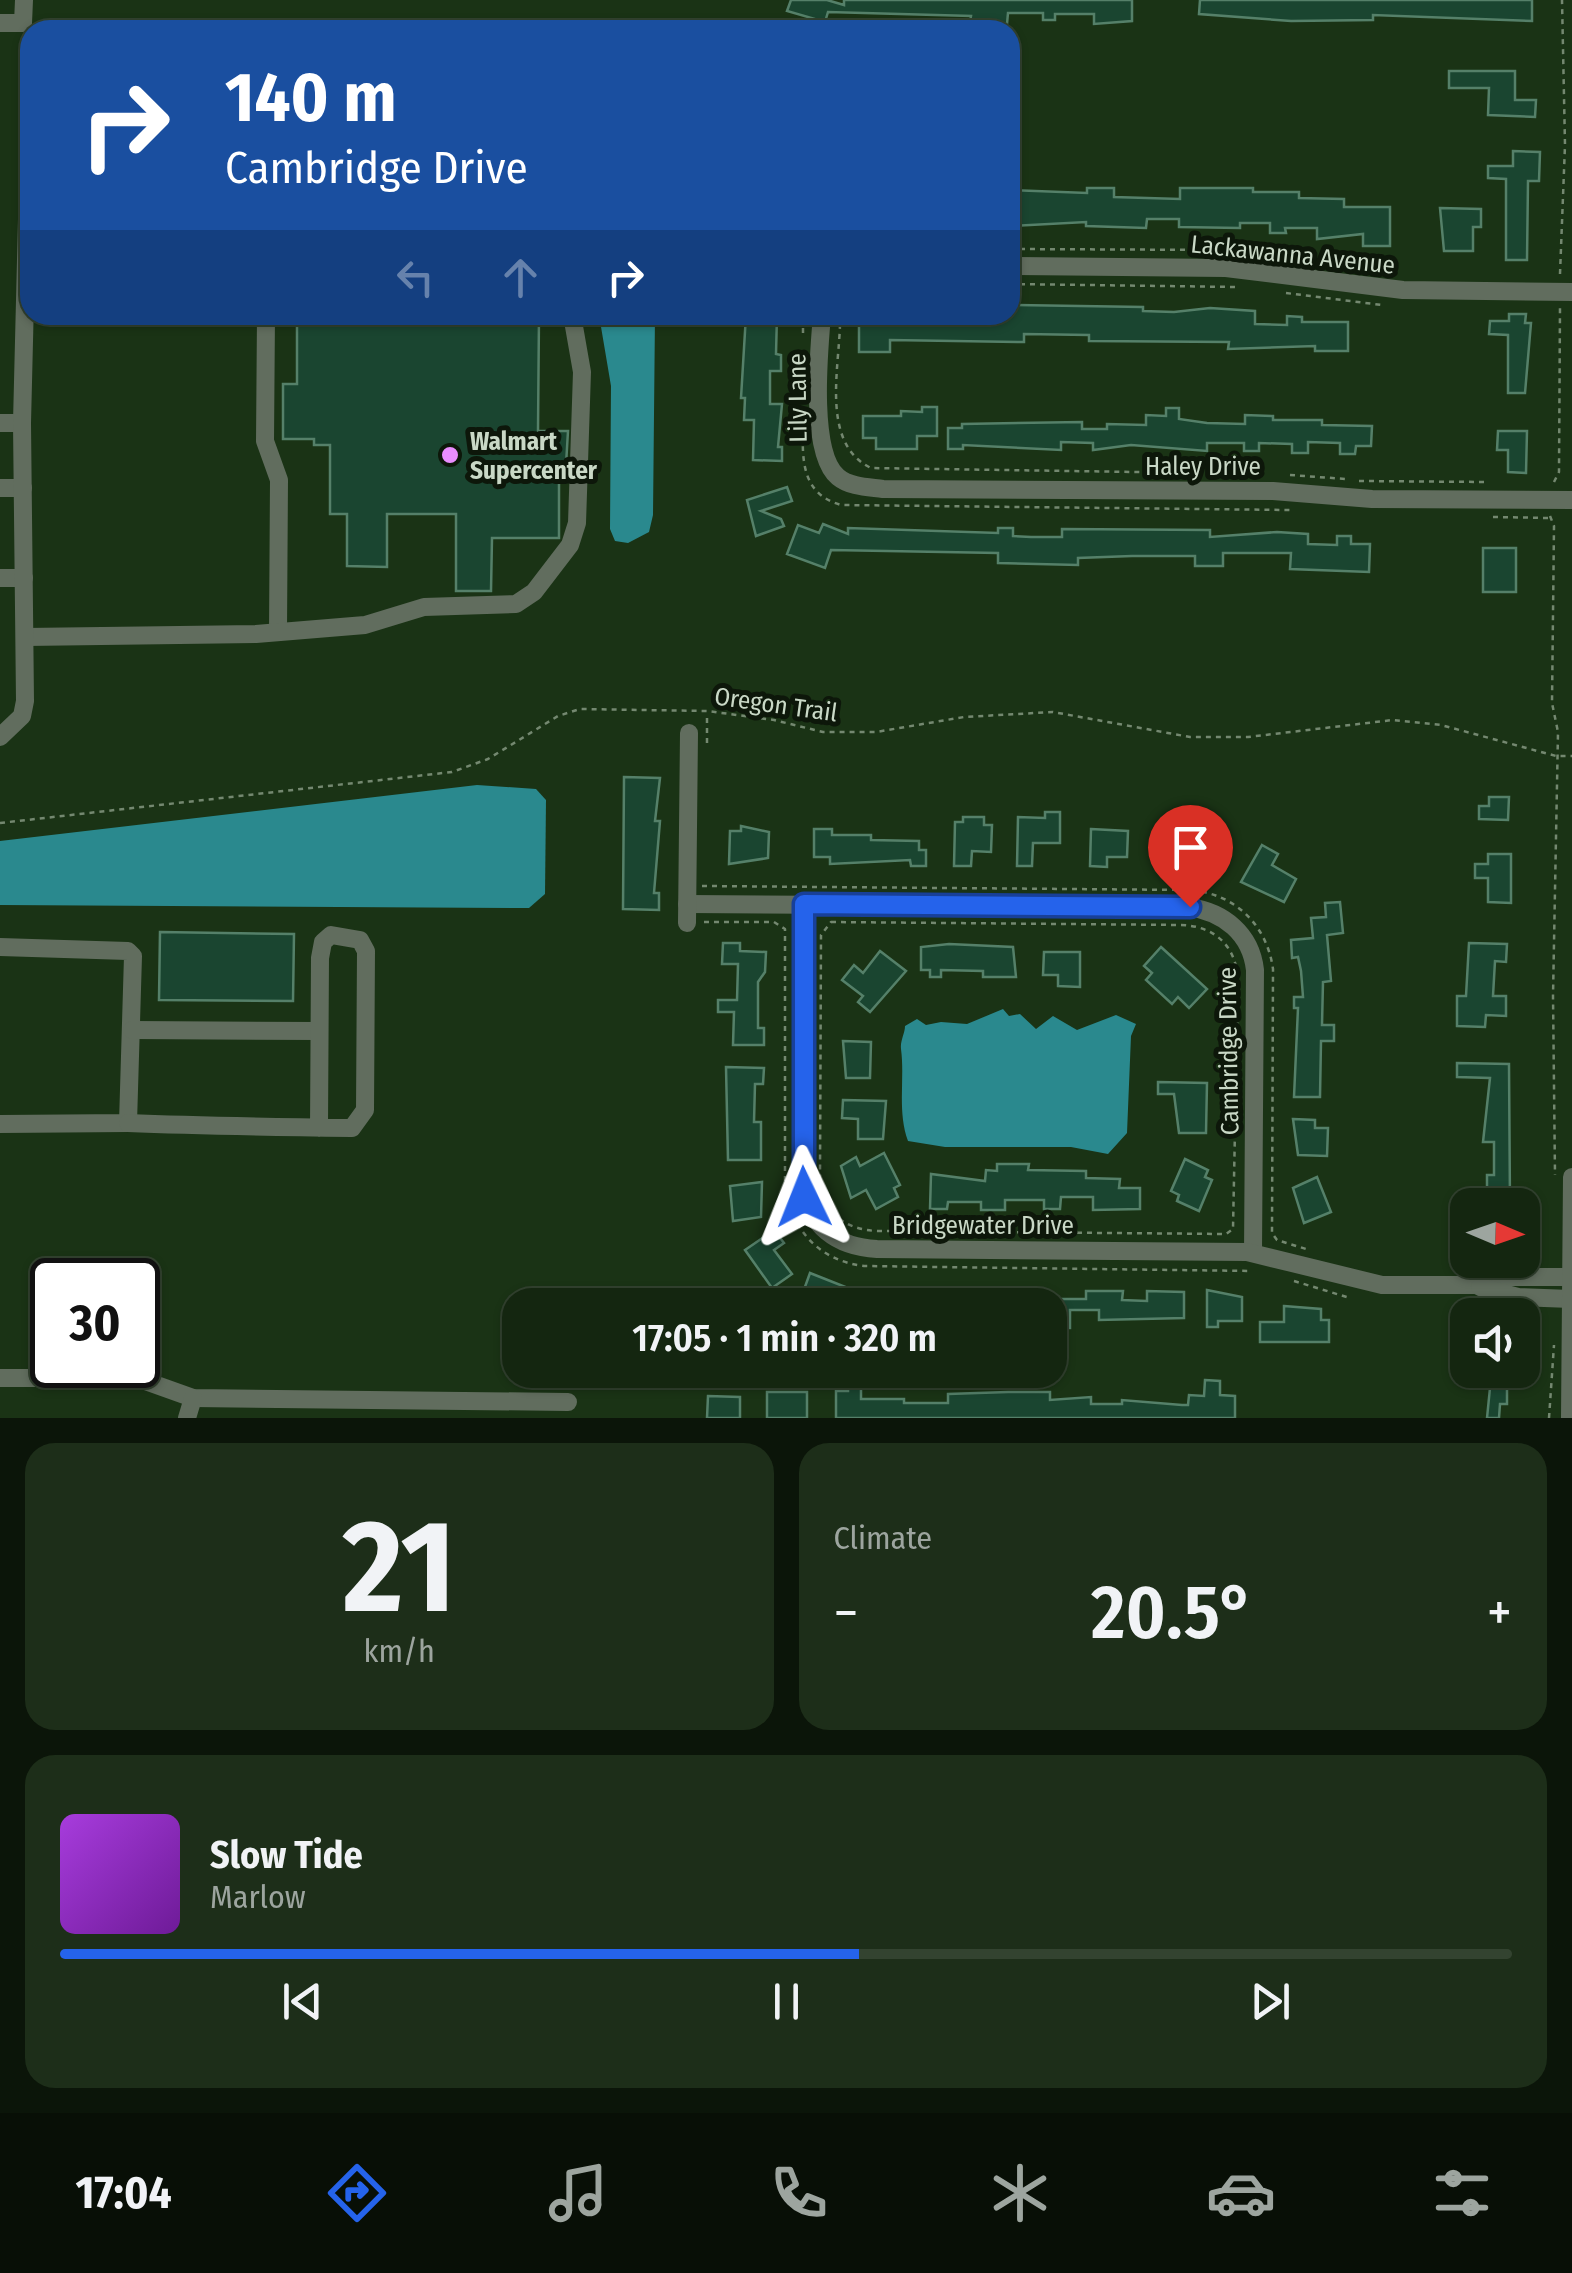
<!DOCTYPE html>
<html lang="en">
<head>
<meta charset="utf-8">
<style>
	:root { --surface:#142610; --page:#1d2e19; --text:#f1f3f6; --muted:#9da59f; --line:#334330; --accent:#2563eb }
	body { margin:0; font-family:"Fira Sans Condensed",sans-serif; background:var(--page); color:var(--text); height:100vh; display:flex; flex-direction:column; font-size:38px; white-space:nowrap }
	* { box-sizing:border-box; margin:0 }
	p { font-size:32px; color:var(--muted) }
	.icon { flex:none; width:55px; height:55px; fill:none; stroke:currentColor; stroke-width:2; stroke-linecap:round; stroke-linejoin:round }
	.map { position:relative; height:1418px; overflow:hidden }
	.side { display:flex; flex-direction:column; gap:25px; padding:25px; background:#0b1509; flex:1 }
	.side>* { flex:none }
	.hud { position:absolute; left:20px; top:20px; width:1000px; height:305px; border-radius:30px; box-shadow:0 2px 8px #0004,0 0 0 2px var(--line); background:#1a4fa0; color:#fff; overflow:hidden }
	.needle { width:65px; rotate:92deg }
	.fabs { position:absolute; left:1450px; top:1188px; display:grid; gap:20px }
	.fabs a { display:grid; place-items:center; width:90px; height:90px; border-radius:20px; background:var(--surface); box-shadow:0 2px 8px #0004,0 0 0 2px var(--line); font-size:50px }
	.speed { position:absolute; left:30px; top:1258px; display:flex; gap:20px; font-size:50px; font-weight:700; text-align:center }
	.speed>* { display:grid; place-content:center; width:130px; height:130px; border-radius:50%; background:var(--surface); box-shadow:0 2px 8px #0004,0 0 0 2px var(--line); line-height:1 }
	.speed .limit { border:5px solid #111; border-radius:15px; background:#fff; color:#111 }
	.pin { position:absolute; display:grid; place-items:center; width:85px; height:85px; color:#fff; margin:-102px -42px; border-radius:50% 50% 50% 0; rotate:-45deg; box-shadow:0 0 10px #0007 }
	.pin .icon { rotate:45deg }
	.me { position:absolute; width:110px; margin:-55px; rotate:358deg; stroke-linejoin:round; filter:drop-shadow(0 0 8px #0008) }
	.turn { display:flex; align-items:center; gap:35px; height:210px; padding:0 40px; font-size:45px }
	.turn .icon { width:130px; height:130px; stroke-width:2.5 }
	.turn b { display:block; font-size:70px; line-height:85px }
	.lanes { display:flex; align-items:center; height:95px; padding:0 40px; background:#0003; justify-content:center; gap:50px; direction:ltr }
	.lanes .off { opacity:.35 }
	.big { font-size:75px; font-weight:600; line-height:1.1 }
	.side .tile { flex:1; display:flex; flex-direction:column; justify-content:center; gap:15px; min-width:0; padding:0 35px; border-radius:30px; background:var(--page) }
	.side .dial { align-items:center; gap:0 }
	.dial b { font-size:130px; line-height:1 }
	.song { display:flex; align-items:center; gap:30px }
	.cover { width:120px; height:120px; border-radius:15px; background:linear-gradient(135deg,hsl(280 70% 55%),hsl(280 70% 35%)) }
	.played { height:10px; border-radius:5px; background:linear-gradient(90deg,var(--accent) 55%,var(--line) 55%) }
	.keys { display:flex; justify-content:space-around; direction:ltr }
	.heat { display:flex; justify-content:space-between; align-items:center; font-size:55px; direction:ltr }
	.side .tiles { flex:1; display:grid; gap:25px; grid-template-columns:1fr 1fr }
	.tile:last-child { grid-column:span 2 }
	.trip { position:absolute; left:502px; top:1288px; width:565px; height:100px; border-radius:30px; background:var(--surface); box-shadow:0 2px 8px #0004,0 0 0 2px var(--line); font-weight:600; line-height:100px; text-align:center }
	.tab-bar { display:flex; height:160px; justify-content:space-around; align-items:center; background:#080f06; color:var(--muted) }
	.tab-bar .icon { width:70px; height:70px }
	.tab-bar .on { color:var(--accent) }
	.tab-bar b { font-size:45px; color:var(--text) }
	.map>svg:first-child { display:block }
</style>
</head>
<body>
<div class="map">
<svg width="1572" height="1418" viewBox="0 0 1572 1418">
	<rect width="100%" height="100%" fill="#1a3315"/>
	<!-- water -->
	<g fill="#2a898e">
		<polygon points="599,315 655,315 653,515 649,532 628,543 615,541 610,529 611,386"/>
		<polygon points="477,785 536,789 546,800 545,894 529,908 0,905 0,841"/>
		<path d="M1003,1009L1009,1016L1020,1014L1036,1029L1053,1016L1077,1030L1116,1015L1136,1024L1131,1036L1127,1133L1108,1154L1071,1147H945L908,1141C897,1111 905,1079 901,1049C900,1041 905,1033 905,1026L917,1019L926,1025L941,1022L967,1024Z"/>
	</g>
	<!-- building -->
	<g fill="#1a4530" stroke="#558069" stroke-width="2.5">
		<polygon points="791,0 827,0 844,5 844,0 1132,0 1132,21 1094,24 1094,14 1055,14 1055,20 1043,20 1043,13 1008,13 1007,24 994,24 970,22 971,16 828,12 825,22 787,11"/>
		<polygon points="1200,0 1532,0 1532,21 1373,15 1373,20 1291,21 1199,14"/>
		<polygon points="1449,71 1515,71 1515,100 1536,100 1535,117 1488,115 1489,88 1449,88"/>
		<polygon points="1513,151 1540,152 1539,181 1528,181 1527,260 1506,260 1506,179 1488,178 1488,166 1513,166"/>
		<polygon points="1087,188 1114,188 1114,197 1180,199 1180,188 1253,188 1253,192 1299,192 1299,198 1344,199 1344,207 1390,207 1390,246 1363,246 1363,234 1317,239 1317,228 1285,228 1286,233 1270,233 1270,223 1240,223 1240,228 1179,227 1179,219 1147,219 1146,228 1086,226 1086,222 1010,226 1010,190 1087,193"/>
		<polygon points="1440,208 1481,209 1481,227 1473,227 1473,251 1444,251"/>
		<polygon points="1010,305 1143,307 1143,311 1174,312 1210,308 1255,311 1255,324 1287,325 1287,316 1302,317 1302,322 1348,322 1348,351 1315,351 1315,346 1228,349 1229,342 1089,341 1089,335 1024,334 1024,342 890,340 890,352 859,352 859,316 873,316 873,322 900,322 900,315 1010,315"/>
		<polygon points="1509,314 1526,314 1525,323 1531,323 1525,393 1508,393 1508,335 1489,334 1490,321 1509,321"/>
		<polygon points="297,315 539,315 538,431 568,431 566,465 559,465 559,538 492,538 491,591 456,591 456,514 387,514 387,567 347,566 347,514 330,514 330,445 314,445 314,439 283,439 283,384 297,384"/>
		<polygon points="746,315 777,315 776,354 781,355 781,371 770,371 770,404 782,404 778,447 782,447 782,461 753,460 754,420 744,420 745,398 741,398"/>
		<polygon points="922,407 937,407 937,436 917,436 917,449 876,449 876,438 863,438 863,416 901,416 901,411 922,412"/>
		<polygon points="1166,408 1179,408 1179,419 1207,423 1245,424 1245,415 1273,416 1273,420 1322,420 1322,425 1372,426 1371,446 1356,446 1355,454 1340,454 1340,443 1308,442 1308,453 1292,453 1292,444 1259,443 1259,451 1244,451 1244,443 1207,443 1207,451 1131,445 1093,450 1093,443 1061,442 1061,450 963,445 963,449 948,449 948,428 962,428 962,424 1082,422 1082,429 1107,429 1107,424 1146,425 1146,415 1166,416"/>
		<polygon points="1498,431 1527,431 1526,473 1508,472 1508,450 1497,450"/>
		<polygon points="787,487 792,501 761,511 781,519 784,526 756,536 747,500"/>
		<polygon points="823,524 848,534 848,528 998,533 998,528 1013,528 1013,536 1031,537 1062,537 1062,529 1210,530 1210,537 1277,532 1308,534 1308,544 1337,545 1337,536 1351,536 1351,544 1370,544 1369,572 1290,569 1291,553 1223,553 1223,566 1195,566 1195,556 1132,556 1078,558 1078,565 998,563 998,553 831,550 825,568 787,554 798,525 819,533"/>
		<rect x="1483" y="548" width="33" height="44"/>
		<polygon points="624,777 660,778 655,821 660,821 654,893 659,893 659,910 623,909"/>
		<polygon points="1489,797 1509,797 1508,820 1479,819 1479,806 1489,806"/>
		<polygon points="1045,812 1060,812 1060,843 1033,843 1032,866 1017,866 1018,817 1045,818"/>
		<polygon points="963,817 984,817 984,825 992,825 991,852 972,851 971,866 954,866 955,822 963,822"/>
		<polygon points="741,826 769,832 768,858 729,864 730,831 741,831"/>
		<polygon points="814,829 832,829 832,835 871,835 871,840 919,841 919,850 926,850 926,866 911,866 910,860 830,864 830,857 814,857"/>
		<polygon points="1091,829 1128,831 1127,857 1107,857 1107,867 1090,866"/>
		<polygon points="1161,829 1201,829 1200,857 1175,856 1175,868 1160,868"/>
		<polygon points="1262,845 1278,854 1272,865 1296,879 1284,902 1241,882"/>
		<polygon points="1488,854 1511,854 1511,903 1488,902 1488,878 1475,878 1475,864 1488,864"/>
		<polygon points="1340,902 1343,933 1327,935 1331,981 1323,982 1322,1025 1334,1025 1334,1041 1321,1041 1320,1097 1294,1097 1298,1008 1294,1008 1294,997 1303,997 1301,971 1298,957 1292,958 1291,940 1313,938 1311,918 1326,917 1325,903"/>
		<polygon points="160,932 294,934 293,1001 159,1000"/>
		<polygon points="723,943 740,943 740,951 766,952 765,972 758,982 758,1028 764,1028 764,1045 733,1045 734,1012 718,1012 718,1000 737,1000 738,964 722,964"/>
		<polygon points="1469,943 1507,944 1506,962 1495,961 1493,996 1506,996 1506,1016 1486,1015 1485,1027 1457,1026 1457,996 1466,996"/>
		<polygon points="949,944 1013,947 1016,977 983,977 983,971 941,970 941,977 930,977 930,970 921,970 921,947"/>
		<polygon points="1161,947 1207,989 1189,1008 1178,997 1172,1004 1146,980 1152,973 1144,966"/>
		<polygon points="880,951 906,971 870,1012 858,1002 863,996 842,980 854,965 863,973"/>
		<polygon points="1044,952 1080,952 1080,987 1058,986 1058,975 1043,975"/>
		<polygon points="843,1041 871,1042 870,1078 846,1078"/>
		<polygon points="1457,1063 1509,1064 1510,1205 1487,1205 1487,1175 1494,1175 1494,1142 1483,1142 1490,1078 1457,1077"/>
		<polygon points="726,1067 764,1068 763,1084 755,1084 754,1122 761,1122 761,1160 728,1160"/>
		<polygon points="1158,1082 1207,1083 1206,1133 1179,1133 1174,1094 1158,1094"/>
		<polygon points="843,1100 886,1101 883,1139 858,1139 858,1119 842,1118"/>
		<polygon points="1293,1119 1315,1120 1315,1128 1328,1128 1327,1156 1298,1155"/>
		<polygon points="884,1153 900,1185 894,1188 898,1197 876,1209 866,1190 851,1198 841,1166 856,1157 860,1166"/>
		<polygon points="1185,1159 1208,1170 1205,1177 1212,1180 1199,1211 1177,1201 1179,1195 1171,1191"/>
		<polygon points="997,1164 1029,1164 1028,1170 1086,1171 1086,1178 1120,1179 1119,1188 1140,1188 1140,1209 1093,1210 1093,1197 1061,1197 1060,1209 1044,1209 1044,1200 1005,1200 1005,1210 981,1210 981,1202 948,1202 947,1209 930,1209 931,1174 985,1181 986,1170 997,1171"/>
		<polygon points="1317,1177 1331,1212 1304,1223 1293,1188"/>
		<polygon points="762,1182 761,1217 733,1221 730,1186"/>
		<polygon points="774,1230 784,1243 774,1250 792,1274 772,1288 745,1250"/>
		<polygon points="810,1273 848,1288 842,1305 802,1295"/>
		<polygon points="974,1289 990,1289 990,1305 919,1305 919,1293 974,1294"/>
		<polygon points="1207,1290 1242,1297 1242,1321 1218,1321 1218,1327 1207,1327"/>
		<polygon points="1086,1291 1123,1291 1122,1300 1147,1301 1147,1291 1184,1292 1184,1318 1099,1320 1099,1310 1070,1310 1070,1328 1050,1327 1050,1299 1086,1299"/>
		<polygon points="1284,1306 1321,1309 1321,1320 1329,1320 1329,1342 1260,1342 1260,1322 1284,1322"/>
		<polygon points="1491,1378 1507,1378 1507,1404 1500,1404 1499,1418 1487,1418"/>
		<polygon points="1205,1380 1220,1381 1220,1395 1235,1396 1235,1418 836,1418 836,1391 848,1391 848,1387 861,1387 861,1399 904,1399 904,1403 948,1403 948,1394 1008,1392 1050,1392 1050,1400 1091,1397 1091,1404 1122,1404 1122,1400 1182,1405 1188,1405 1189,1395 1204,1396"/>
		<rect x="767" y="1392" width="40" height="26"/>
		<polygon points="708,1396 740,1397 740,1418 707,1418"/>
	</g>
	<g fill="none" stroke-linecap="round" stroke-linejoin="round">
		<!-- path -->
		<g stroke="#748870" stroke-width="2.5" stroke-dasharray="5 5" stroke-linecap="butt">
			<polyline points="1010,249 1228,250 1367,268"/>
			<polyline points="1560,274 1565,145 1562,0"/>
			<polyline points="1010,284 1238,287"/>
			<polyline points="1286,293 1382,305"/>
			<path d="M844,315L840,324C839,370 821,444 871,468L1202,473"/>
			<polyline points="803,333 803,315"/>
			<path d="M803,426C802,461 802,494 841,505L1290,510"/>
			<polyline points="1290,475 1346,479"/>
			<polyline points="1359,481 1486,482"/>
			<polyline points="1554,482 1559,472 1560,306"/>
			<polyline points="1550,516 1554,526 1552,703 1558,732 1553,996 1555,1175"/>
			<polyline points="1493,517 1550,518"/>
			<polyline points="707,743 707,713"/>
			<polyline points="0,823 452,772 488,759 558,716 580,709 707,711 774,720 823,732 876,732 964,717 1053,712 1190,737 1248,737 1393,720 1441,725 1556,756 1572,756"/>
			<path d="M702,886L1191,890C1235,894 1267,925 1273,969L1272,1233L1277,1240L1306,1249"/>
			<path d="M704,922H774L785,929V1186C791,1230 820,1261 864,1266L1252,1271"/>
			<path d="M831,922L1181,925C1215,926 1236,946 1238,980L1233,1229L1226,1234L878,1231C844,1230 822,1212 820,1177L821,935Z"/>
			<polyline points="1294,1281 1350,1298"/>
			<polyline points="1549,1418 1554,1345"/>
		</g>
		<!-- minor -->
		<g stroke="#616d5e" stroke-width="18">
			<polyline points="0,23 23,23 24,0"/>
			<polyline points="1010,266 1226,268 1403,290 1572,292"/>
			<polyline points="266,315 265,441 279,480 278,632"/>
			<path d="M822,315C819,351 809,453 838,477C850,487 868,487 883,489L1273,491L1372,499L1572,500"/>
			<polyline points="0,423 22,423"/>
			<polyline points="0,488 23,488"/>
			<polyline points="0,578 24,578"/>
			<polyline points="25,637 256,634 365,625 424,607 516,604 534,592 570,545 577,523 582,372 572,315"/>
			<polyline points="0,737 22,716 25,701 22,423 30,96"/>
			<path d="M687,904L1189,907C1224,912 1251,934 1255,970L1253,1253"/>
			<path d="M804,905L803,1185C808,1226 837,1247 877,1249L1247,1252L1382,1285H1475L1512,1277H1571"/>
			<polyline points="687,923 689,733"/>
			<polyline points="0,947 128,951 133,956 128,1123 0,1124"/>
			<polyline points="132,1030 319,1031"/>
			<path d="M128,1123C203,1126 277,1127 352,1128L365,1110L366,951L360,940L331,935L323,942L320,958L319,1128"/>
			<polyline points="1480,1287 1518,1297 1571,1299"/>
			<polyline points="0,1378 137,1378 193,1398 568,1402"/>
			<polyline points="187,1418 193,1398"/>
			<polyline points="1570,1418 1572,1177"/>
		</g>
	</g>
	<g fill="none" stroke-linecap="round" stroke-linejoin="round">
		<defs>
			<polyline id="route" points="804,1197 804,904 1190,907"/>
		</defs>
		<!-- route casing -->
		<use href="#route" stroke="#184099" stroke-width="25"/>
		<!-- route -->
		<use href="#route" stroke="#2563eb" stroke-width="18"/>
	</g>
	<!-- markers -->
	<circle fill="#e98dfe" stroke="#0d170a" stroke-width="4" cx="450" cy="455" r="10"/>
	<g text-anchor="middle" stroke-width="10" stroke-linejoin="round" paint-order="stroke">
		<!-- street labels -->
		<g font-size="25" fill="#c9d8c6" stroke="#0d170a">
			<text transform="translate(1293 254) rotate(6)" y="9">Lackawanna Avenue</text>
			<text transform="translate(797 398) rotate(-91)" y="9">Lily Lane</text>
			<text x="1203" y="475">Haley Drive</text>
			<text transform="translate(776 704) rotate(8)" y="9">Oregon Trail</text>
			<text transform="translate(1228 1051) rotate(-91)" y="9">Cambridge Drive</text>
			<text x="983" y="1234">Bridgewater Drive</text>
		</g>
		<!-- poi labels -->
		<g font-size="25" font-weight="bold" fill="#c9d8c6" stroke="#0d170a" text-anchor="start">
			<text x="470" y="450">Walmart<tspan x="470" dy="29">Supercenter</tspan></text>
		</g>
	</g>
</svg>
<div class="fabs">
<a><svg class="needle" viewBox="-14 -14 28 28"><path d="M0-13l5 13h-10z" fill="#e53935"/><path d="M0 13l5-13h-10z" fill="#9da59f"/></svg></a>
<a><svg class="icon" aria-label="sound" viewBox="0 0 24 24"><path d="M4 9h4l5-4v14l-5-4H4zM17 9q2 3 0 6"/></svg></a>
</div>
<div class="speed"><div class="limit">30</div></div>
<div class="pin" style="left:1190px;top:907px;background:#d93025"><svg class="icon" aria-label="arrive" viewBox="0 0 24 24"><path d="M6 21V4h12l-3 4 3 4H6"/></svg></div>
<svg class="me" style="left:804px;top:1197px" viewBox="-20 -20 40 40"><path d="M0-17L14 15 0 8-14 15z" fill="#2563eb" stroke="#fff" stroke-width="4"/></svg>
<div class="trip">17:05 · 1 min · 320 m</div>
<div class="hud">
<div class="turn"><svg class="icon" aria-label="right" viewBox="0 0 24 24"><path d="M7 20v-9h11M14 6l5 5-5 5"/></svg><div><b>140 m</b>Cambridge Drive</div></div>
<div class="lanes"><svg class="icon off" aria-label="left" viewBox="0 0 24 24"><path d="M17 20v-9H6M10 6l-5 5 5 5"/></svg><svg class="icon off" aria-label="ahead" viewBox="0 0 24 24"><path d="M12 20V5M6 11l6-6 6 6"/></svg><svg class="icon" aria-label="right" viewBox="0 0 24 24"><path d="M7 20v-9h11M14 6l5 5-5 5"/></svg></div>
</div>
</div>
<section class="side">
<div class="tiles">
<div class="tile dial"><b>21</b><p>km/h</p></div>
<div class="tile"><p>Climate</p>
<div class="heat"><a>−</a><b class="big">20.5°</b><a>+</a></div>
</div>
<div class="tile">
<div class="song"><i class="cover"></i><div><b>Slow Tide</b><p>Marlow</p></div></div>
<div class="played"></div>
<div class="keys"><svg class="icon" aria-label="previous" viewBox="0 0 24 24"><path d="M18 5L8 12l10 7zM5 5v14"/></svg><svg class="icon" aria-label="pause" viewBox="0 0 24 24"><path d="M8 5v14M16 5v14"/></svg><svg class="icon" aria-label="next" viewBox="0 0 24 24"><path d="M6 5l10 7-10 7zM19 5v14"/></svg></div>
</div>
</div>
</section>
<nav class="tab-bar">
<b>17:04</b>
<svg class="icon on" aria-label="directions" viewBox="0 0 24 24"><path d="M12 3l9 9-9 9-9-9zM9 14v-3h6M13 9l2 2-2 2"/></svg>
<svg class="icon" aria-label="music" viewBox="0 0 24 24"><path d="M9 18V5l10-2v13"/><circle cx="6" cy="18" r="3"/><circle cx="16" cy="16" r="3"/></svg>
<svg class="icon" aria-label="phone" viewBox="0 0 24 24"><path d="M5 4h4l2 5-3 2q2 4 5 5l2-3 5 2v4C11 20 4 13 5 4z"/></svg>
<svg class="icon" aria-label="climate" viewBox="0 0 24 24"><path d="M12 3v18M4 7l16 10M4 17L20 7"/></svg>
<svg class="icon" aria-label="car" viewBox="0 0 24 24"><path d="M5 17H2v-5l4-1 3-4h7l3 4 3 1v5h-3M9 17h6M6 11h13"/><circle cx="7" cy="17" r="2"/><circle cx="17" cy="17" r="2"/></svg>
<svg class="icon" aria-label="filters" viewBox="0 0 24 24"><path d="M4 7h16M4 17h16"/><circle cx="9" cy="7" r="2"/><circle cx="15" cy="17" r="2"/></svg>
</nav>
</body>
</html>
